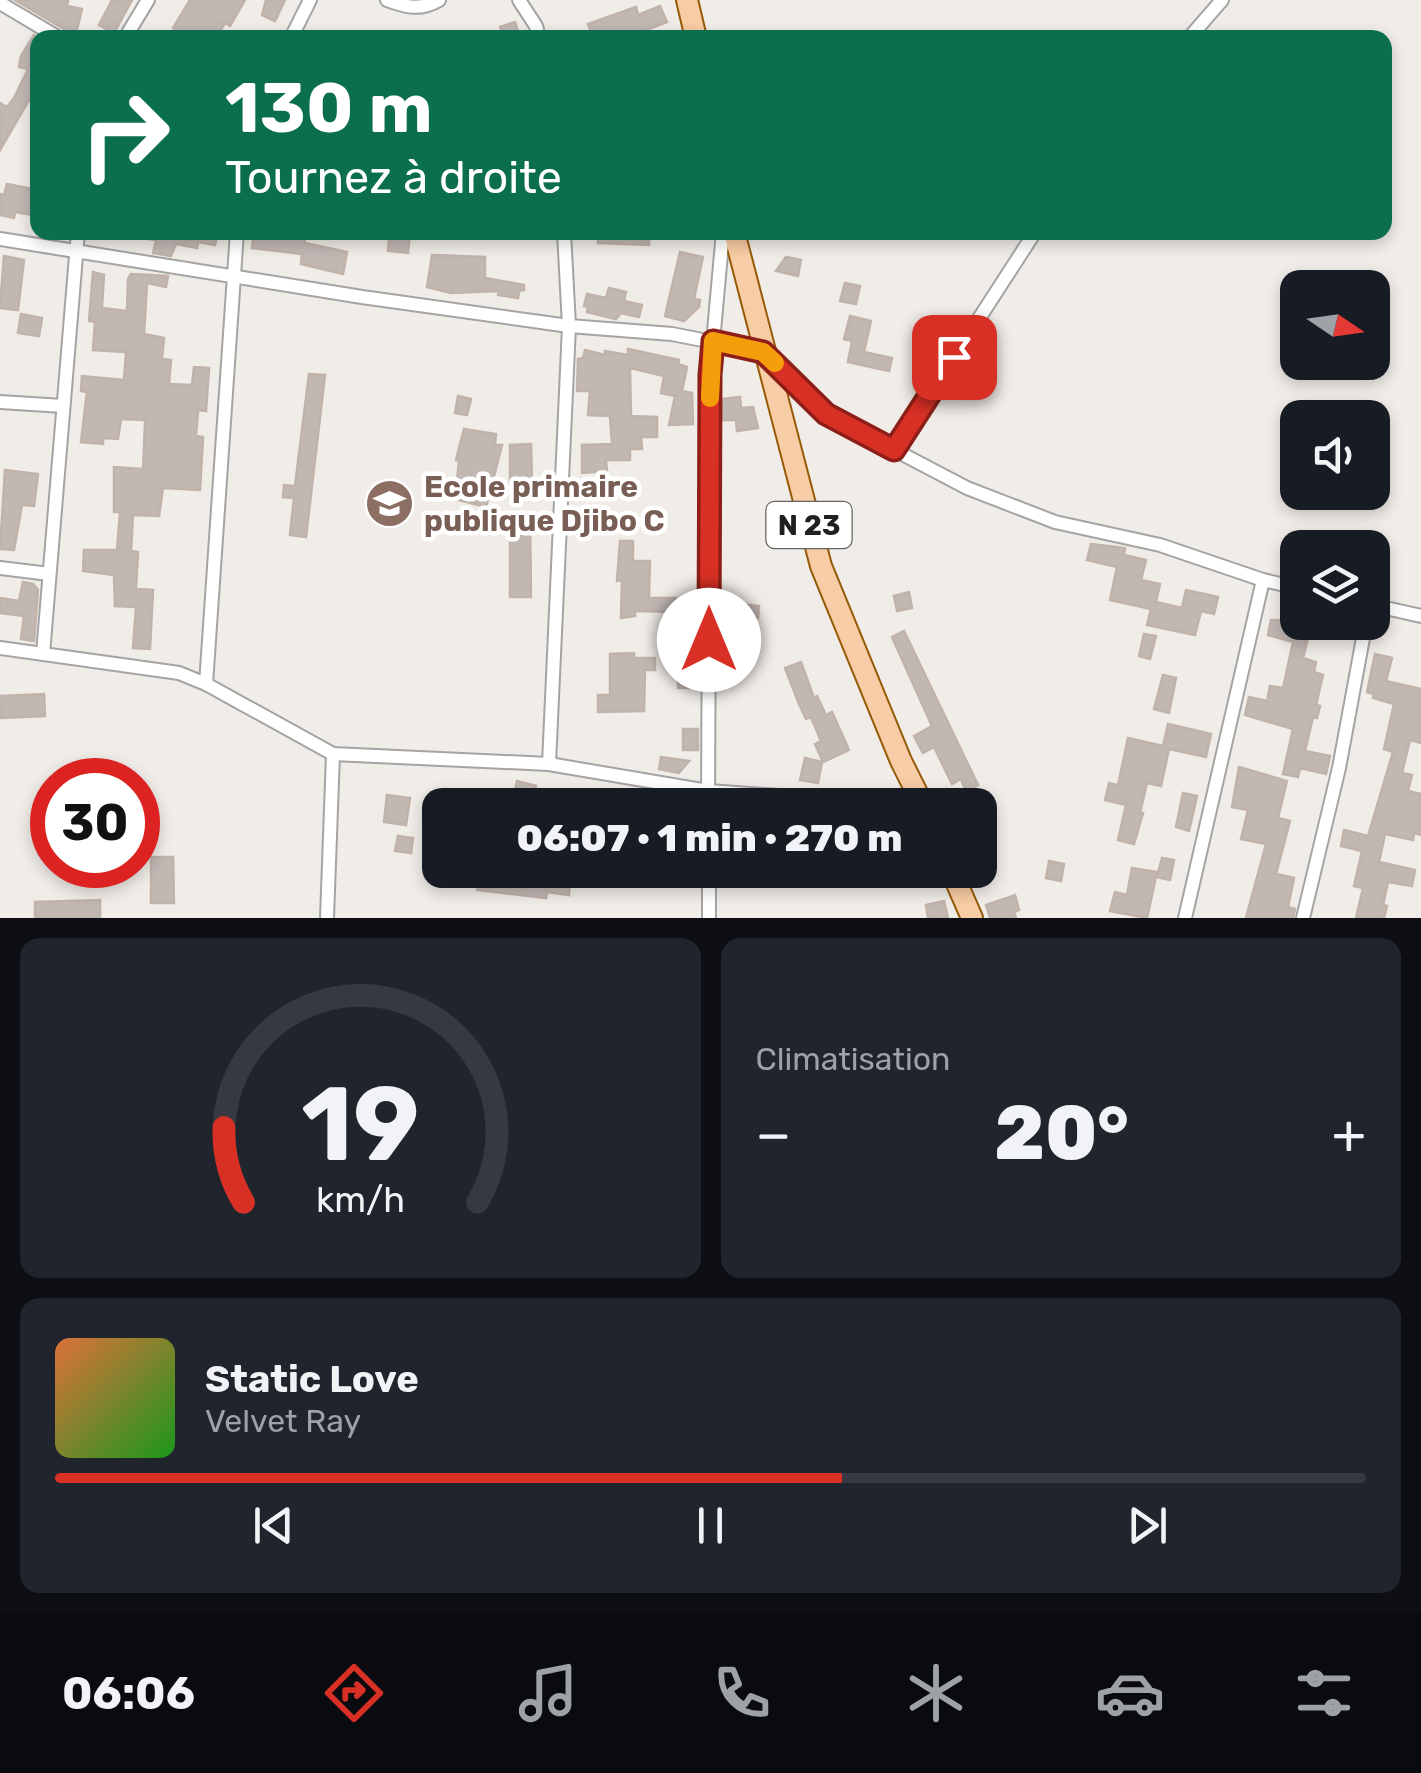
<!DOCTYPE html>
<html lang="fr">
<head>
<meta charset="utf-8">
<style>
	:root { --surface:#171b24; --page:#20242c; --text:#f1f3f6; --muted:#9ea1a6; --line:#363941; --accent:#d93025 }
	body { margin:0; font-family:Rubik,sans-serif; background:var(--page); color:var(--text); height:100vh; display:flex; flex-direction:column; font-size:38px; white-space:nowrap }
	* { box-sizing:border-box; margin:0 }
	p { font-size:32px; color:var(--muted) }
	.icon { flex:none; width:55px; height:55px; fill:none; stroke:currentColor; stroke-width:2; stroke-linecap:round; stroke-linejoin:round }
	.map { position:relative; height:918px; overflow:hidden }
	.side { display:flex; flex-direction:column; gap:20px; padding:20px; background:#0d0f14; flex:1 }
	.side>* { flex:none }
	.banner { position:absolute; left:30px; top:30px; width:1362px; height:210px; border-radius:20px; box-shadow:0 5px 15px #0003; background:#0b6e4f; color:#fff; overflow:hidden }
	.needle { width:65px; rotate:103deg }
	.buttons { position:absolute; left:1280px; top:270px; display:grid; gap:20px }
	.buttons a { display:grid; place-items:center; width:110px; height:110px; border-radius:20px; background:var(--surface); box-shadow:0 5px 15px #0003; font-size:50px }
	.speed { position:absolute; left:30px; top:758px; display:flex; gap:20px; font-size:50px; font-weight:700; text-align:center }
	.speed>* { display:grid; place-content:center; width:130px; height:130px; border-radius:50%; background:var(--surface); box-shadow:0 5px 15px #0003; line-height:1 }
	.speed .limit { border:15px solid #d22; background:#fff; color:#111 }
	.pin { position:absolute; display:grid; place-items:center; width:85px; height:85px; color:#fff; margin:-42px; border-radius:20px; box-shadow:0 5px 15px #0006 }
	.me { position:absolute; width:110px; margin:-55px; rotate:0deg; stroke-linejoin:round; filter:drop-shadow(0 0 8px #0008) }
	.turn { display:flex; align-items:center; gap:35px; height:210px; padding:0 30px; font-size:45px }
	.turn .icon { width:130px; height:130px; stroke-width:2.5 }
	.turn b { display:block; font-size:70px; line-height:85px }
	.big { font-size:75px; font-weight:800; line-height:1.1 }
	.side .widget { flex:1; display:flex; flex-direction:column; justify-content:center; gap:15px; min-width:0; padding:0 35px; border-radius:20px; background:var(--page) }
	.side .dial { align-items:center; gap:0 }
	.dial svg { height:260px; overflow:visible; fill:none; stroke:var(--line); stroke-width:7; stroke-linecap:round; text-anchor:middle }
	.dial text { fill:var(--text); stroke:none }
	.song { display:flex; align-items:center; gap:30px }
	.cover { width:120px; height:120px; border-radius:15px; background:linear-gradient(135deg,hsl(20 70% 55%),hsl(120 70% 35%)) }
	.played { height:10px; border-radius:5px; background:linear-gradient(90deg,var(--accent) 60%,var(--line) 60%) }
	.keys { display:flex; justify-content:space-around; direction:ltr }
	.heat { display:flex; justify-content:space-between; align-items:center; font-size:55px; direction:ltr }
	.side .tiles { flex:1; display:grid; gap:20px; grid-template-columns:1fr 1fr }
	.widget:last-child { grid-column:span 2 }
	.trip { position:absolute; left:422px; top:788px; width:575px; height:100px; border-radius:20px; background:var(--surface); box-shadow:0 5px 15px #0003; font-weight:800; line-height:100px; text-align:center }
	.menu { display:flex; height:160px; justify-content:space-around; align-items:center; background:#090b0e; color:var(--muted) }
	.menu .icon { width:70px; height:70px }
	.menu .active { color:var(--accent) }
	.menu b { font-size:45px; color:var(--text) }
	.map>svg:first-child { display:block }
</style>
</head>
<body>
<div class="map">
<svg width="1421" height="918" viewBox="0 0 1421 918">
	<rect width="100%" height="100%" fill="#f0ece7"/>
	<!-- building -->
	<g fill="#c1b8b4" stroke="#c1b2aa" stroke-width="2.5">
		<polygon points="15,0 68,0 67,6 82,9 75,38 69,38 64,29"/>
		<polygon points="112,0 132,0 114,33 99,25"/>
		<polygon points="190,0 245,0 230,26 225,23 216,38 190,38 173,28"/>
		<polygon points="266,0 285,0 275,21 262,15"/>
		<polygon points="660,6 667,22 638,33 640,38 614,38 613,32 593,38 588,24 636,7 638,15"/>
		<polygon points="515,22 519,34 504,38 500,27"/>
		<polygon points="34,35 39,38 38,105 29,100 0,150 0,103 7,107 14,98 28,69 19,67 21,56"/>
		<polygon points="7,184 38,190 38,216 15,212 14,218 0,215 0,194 4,195"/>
		<polygon points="148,232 218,232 215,245 198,242 197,248 176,244 171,256 153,253 156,240 148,239"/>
		<polygon points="254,232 303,232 305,243 347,252 343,274 301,264 302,254 252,248"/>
		<polygon points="390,232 410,232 408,253 388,251"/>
		<polygon points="598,232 649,232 649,245 598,243"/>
		<polygon points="680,252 703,257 694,299 700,300 699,307 684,321 665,316"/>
		<polygon points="432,255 485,257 485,278 524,285 524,290 519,291 518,298 498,295 499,291 451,293 427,287"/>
		<polygon points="4,256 24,260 18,310 0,308"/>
		<polygon points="786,257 801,260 798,276 776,271"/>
		<polygon points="93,272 104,275 102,308 127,311 128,279 131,274 168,276 166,287 147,283 144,334 164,338 162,359 171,360 169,384 192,385 194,367 209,368 206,411 198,410 196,436 203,437 200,490 163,488 159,516 133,515 131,551 138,552 136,589 153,590 150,649 133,648 136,607 115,606 114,575 83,571 84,550 117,550 120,512 114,512 114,467 143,469 145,424 145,420 121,419 118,439 103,438 103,444 81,442 87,392 81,391 82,376 124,380 126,352 93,350 95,322 89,321"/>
		<polygon points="845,283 860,286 856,304 840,301"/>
		<polygon points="609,288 626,292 624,301 642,305 639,317 621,313 616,319 587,312 588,307 584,306 587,294 606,298"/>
		<polygon points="21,314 42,318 39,336 18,333"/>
		<polygon points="850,316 871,321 864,352 892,358 889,371 848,362 852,341 844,339"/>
		<polygon points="628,349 679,360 678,364 687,367 682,391 692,393 693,424 669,425 675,396 661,393 664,376 630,368 631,416 657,417 657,437 641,437 642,449 630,449 630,460 606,460 607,471 582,473 582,445 612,444 610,416 588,415 590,391 577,391 578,359 583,358 585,350 605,355 605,351 628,355"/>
		<polygon points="309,374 325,375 306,537 290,535 294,498 283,497 284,485 295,486"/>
		<polygon points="458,396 471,399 467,415 455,413"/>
		<polygon points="740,397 741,408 753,407 758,428 737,431 736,420 722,420 722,399"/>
		<polygon points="464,429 496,434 495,445 502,445 486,507 455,499 459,461 456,460"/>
		<polygon points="531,444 532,484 510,485 510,445"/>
		<polygon points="5,470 38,474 34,506 22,505 14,550 0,549"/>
		<polygon points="576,513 590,513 589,531 575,531"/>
		<polygon points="510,515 530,515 531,597 510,597"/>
		<polygon points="620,541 633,541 633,561 650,561 649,598 676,598 676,612 635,611 635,616 621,618 622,580 617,581"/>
		<polygon points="1091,544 1125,548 1124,555 1146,560 1141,580 1160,584 1156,602 1182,608 1186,590 1218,597 1214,614 1201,611 1195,635 1147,625 1151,609 1110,600 1117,567 1087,560"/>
		<polygon points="23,582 33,584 38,590 34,641 21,639 24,616 0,613 0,598 19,601"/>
		<polygon points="909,592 912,608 897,611 894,596"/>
		<polygon points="741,604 759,606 758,618 740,616"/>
		<polygon points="1271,620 1312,622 1303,658 1316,662 1314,672 1323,675 1316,705 1320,706 1317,718 1313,717 1305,751 1330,756 1326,774 1300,768 1298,777 1283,774 1293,729 1245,715 1249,697 1267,701 1270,686 1283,688 1293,642 1268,635"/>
		<polygon points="904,631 978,785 966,791 961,779 952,784 934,747 923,753 914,736 932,726 892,637"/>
		<polygon points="1144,634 1156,636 1150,659 1139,656"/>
		<polygon points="634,653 634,658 655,658 655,670 645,670 644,711 598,712 598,695 610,695 610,654"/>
		<polygon points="1375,654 1392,658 1386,681 1421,689 1421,743 1410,740 1402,773 1412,775 1408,791 1421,794 1421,835 1414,833 1413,840 1385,834 1379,862 1415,870 1412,886 1388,882 1383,905 1387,906 1384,918 1356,918 1363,888 1354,886 1362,851 1341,846 1344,830 1368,836 1393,752 1384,749 1394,704 1373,698 1374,694 1367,692"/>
		<polygon points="679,661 692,661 692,688 678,688"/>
		<polygon points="801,662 814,698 817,696 826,715 832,712 849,750 823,762 815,744 821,741 811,717 806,719 799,704 785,668"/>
		<polygon points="1163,675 1176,678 1169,713 1154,709"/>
		<polygon points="44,694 45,716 0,718 0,696"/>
		<polygon points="1168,724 1211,734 1206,757 1169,749 1161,786 1147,783 1140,813 1143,813 1134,844 1118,840 1126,805 1105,800 1109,783 1118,785 1128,738 1163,746"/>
		<rect x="683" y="729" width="15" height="21"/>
		<polygon points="661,757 689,761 679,773 659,769"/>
		<polygon points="805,758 822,762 818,783 800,780"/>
		<polygon points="1239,767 1287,781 1278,818 1290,821 1276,874 1294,878 1288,907 1295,909 1293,918 1246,918 1266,844 1241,839 1248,810 1232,807"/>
		<polygon points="517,781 536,786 533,798 514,793"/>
		<polygon points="1183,793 1197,796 1189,831 1176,827"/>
		<polygon points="387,795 410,798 406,825 384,822"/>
		<polygon points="398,836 413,838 411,853 395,851"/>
		<polygon points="151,857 173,857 174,903 151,903"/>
		<polygon points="1162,858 1174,860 1170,880 1157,877"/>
		<polygon points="1049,861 1064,864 1061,881 1046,878"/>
		<polygon points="1132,868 1157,872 1147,918 1110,911 1115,892 1127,895"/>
		<polygon points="529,870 547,870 546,877 570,881 569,895 547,892 546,898 477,890 479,876 528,881"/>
		<polygon points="1015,895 1019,910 1014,912 1016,918 990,918 986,905"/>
		<polygon points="100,900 100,918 35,918 35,902"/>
		<polygon points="944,901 948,918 928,918 926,905"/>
	</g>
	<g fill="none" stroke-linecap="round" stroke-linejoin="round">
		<defs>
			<g id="minor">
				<path d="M387,0C406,7 420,11 439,0"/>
				<polyline points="519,0 536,26 539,38"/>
				<polyline points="0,3 59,38"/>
				<polyline points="125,38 148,0"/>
				<polyline points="291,38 310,0"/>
				<polyline points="1189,38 1222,0"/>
				<polyline points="0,239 362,297 569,326 672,334 763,352 826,414 967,488 1055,522 1160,545 1263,580 1298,588"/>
				<polyline points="0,402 63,406"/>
				<polyline points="894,450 1035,232"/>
				<polyline points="0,568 49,574"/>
				<polyline points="1372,605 1421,616"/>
				<polyline points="0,648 179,673 206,684 333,754 549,764 708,791 909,805"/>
				<polyline points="43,654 78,232"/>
				<polyline points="206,684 237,232"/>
				<polyline points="549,764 569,326 564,232"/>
				<polyline points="708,805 710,375 723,232"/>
				<polyline points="709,870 709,918"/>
				<polyline points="327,918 333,754"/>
				<polyline points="1185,918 1263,580"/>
				<polyline points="1303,918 1339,768 1366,622"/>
			</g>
			<g id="primary">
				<polyline points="687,0 696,38"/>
				<polyline points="734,232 821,566 901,761 923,805"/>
				<polyline points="951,870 972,918"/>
			</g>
		</defs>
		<!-- minor casing -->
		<use href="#minor" stroke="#a4a4a4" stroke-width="16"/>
		<!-- primary casing -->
		<use href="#primary" stroke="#965a07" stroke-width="24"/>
		<!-- minor -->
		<use href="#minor" stroke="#fff" stroke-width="12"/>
		<!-- primary -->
		<use href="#primary" stroke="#f8cca4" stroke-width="20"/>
	</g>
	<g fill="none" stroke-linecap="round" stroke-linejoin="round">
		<defs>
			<polyline id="route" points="709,640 710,375 713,341 763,352 826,414 894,450 954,357"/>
		</defs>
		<!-- route casing -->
		<use href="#route" stroke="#8d1f18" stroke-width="25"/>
		<!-- route -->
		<use href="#route" stroke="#d93025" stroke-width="18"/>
		<!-- slow -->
		<polyline stroke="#f59e0b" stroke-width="18" points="710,398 713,341 763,352 775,363"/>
	</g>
	<!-- icons -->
	<defs>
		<symbol id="school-disc" viewBox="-11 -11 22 22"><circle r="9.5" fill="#8d6e63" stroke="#fff"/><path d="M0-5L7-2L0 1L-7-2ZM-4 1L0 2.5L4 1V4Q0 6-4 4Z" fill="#fff"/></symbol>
	</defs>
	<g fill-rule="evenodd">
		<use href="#school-disc" x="362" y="476" width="55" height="55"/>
	</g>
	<g text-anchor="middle" stroke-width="9" stroke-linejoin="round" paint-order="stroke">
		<!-- shield labels -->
		<rect fill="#fff" stroke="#636363" stroke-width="2.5" x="766.5" y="502" width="85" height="46" rx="8"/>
		<g font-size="28" font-weight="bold" fill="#202020">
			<text x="809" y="535">N 23</text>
		</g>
		<!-- education labels -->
		<g font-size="30" font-weight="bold" fill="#785e54" stroke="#fff" text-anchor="start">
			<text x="424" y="497">Ecole primaire<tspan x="424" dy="34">publique Djibo C</tspan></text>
		</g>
	</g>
</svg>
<div class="buttons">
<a><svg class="needle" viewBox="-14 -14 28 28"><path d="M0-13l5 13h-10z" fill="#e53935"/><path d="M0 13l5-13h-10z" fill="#9ea1a6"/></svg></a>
<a><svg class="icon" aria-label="sound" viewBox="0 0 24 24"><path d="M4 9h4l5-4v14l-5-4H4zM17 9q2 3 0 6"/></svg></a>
<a><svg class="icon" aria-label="layers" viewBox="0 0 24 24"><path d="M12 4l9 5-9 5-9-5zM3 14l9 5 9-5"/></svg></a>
</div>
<div class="speed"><div class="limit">30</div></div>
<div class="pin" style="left:954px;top:357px;background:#d93025"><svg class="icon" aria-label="arrive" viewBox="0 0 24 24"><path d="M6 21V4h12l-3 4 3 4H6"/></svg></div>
<svg class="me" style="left:709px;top:640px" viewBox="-20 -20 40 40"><circle r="19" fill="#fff"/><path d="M0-13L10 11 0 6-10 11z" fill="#d93025"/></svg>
<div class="trip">06:07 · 1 min · 270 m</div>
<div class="banner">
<div class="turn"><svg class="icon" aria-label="right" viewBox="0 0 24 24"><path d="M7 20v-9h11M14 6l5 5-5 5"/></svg><div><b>130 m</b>Tournez à droite</div></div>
</div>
</div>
<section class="side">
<div class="tiles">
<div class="widget dial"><svg viewBox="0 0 100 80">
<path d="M14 69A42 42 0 1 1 86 69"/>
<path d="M14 69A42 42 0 0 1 8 46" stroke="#d93025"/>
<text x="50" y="56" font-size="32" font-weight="700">19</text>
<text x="50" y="72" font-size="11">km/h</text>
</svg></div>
<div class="widget"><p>Climatisation</p>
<div class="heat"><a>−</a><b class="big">20°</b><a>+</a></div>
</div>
<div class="widget">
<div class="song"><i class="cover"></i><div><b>Static Love</b><p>Velvet Ray</p></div></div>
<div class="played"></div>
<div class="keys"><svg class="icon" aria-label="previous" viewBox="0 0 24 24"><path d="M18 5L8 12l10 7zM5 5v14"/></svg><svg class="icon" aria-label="pause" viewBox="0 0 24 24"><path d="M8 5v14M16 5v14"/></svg><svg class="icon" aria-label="next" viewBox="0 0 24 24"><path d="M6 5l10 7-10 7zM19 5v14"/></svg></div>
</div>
</div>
</section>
<nav class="menu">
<b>06:06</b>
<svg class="icon active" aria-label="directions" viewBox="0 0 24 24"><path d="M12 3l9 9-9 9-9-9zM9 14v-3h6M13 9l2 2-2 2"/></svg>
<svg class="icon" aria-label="music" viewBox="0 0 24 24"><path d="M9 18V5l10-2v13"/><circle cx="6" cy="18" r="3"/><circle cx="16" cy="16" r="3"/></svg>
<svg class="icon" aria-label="phone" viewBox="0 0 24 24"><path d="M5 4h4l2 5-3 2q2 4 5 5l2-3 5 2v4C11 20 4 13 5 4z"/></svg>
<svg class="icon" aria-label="climate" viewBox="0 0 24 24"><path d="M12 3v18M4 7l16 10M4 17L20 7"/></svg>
<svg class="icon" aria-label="car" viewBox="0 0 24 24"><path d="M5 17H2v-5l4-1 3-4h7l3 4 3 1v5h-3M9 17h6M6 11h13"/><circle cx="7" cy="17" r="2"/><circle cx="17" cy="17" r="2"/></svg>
<svg class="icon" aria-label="filters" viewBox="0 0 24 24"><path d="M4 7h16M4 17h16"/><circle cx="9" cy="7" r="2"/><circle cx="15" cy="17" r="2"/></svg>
</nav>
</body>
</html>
